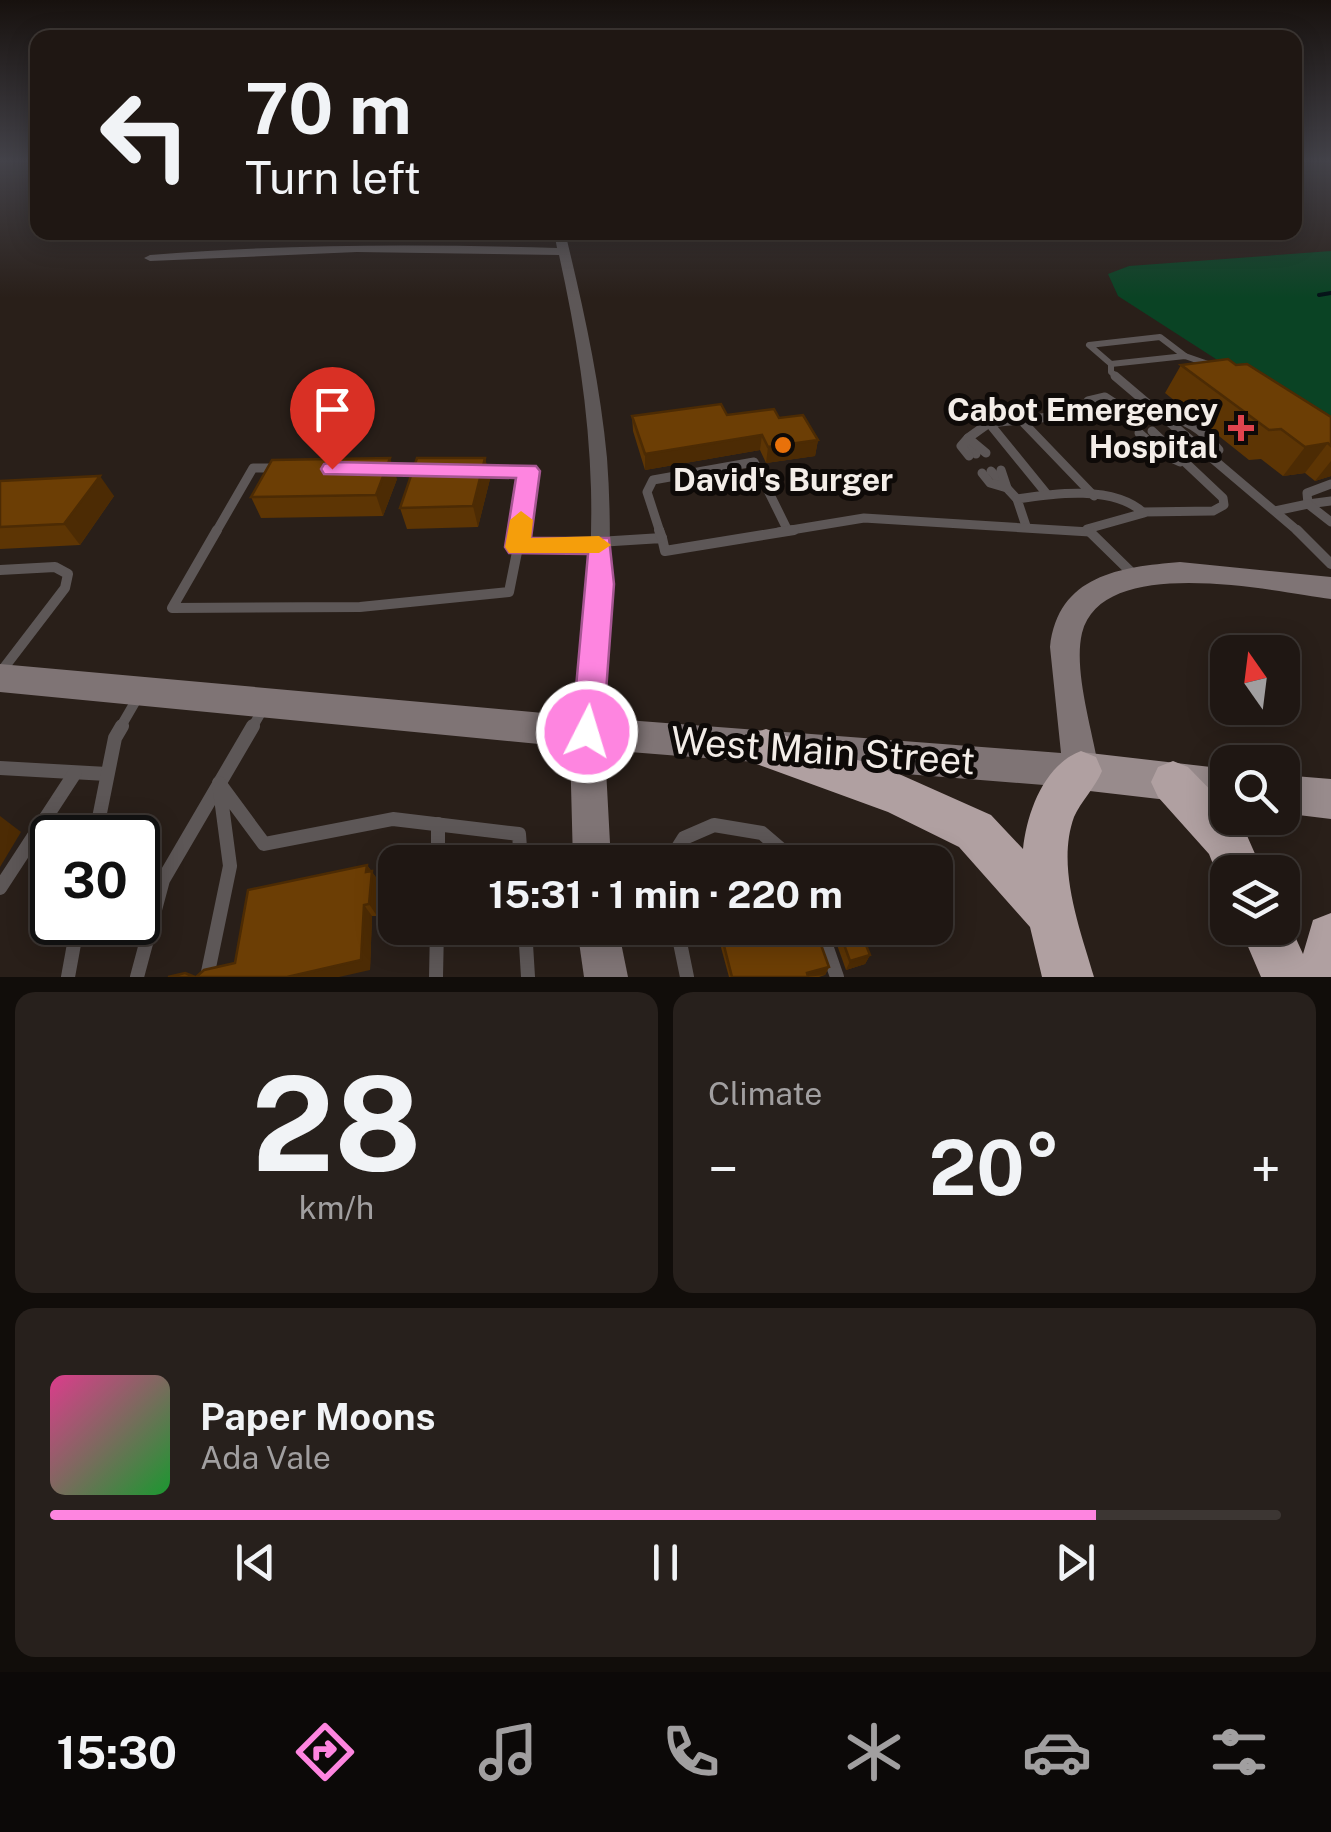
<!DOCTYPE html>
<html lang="en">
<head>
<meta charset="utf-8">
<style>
	:root { --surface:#1f1713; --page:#27201c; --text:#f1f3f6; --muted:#a19fa0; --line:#3c3633; --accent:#fe85e0 }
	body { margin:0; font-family:"Public Sans",sans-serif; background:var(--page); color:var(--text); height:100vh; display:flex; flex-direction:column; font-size:38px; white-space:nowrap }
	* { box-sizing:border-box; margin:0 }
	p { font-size:32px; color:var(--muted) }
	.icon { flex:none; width:55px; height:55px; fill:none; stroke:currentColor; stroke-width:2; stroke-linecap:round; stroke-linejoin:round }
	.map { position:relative; height:977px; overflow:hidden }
	.panel { display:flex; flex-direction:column; gap:15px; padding:15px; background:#110d0a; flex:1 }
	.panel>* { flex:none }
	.guide { position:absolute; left:30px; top:30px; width:1272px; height:210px; border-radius:20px; box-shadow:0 5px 25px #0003,0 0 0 2px var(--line); background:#1f1713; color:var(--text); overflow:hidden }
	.needle { width:65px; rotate:346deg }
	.fabs { position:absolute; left:1210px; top:635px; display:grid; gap:20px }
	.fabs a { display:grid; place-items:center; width:90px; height:90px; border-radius:20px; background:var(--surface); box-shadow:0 5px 25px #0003,0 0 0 2px var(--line); font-size:50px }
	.speed { position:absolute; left:30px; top:815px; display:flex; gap:20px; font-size:50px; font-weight:700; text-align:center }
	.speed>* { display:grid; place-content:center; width:130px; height:130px; border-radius:50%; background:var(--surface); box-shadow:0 5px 25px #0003,0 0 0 2px var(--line); line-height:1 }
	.speed .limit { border:5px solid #111; border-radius:15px; background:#fff; color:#111 }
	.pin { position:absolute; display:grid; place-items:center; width:85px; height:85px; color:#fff; margin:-102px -42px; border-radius:50% 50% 50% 0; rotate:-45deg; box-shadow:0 0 10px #0007 }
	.pin .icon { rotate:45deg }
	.me { position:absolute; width:110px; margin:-55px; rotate:5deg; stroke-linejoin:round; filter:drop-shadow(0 0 8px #0008) }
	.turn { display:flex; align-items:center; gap:35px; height:210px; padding:0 50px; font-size:45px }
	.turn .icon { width:130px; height:130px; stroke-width:2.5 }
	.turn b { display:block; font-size:70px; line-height:85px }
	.big { font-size:75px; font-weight:700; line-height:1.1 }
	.panel .tile { flex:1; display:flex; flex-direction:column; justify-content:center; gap:15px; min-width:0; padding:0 35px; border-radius:20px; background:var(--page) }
	.panel .dial { align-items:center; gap:0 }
	.dial b { font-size:130px; line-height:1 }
	.song { display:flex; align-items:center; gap:30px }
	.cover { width:120px; height:120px; border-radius:15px; background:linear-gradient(135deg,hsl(330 70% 55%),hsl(130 70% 35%)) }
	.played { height:10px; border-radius:5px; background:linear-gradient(90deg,var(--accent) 85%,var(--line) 85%) }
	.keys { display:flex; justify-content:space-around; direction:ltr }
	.heat { display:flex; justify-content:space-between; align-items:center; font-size:55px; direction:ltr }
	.panel .tiles { flex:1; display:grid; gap:15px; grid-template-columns:1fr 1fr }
	.tile:last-child { grid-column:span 2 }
	.trip { position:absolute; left:378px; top:845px; width:575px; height:100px; border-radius:20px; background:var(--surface); box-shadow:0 5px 25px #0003,0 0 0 2px var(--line); font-weight:700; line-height:100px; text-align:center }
	.menu { display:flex; height:160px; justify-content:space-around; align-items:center; background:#0c0908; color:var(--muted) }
	.menu .icon { width:70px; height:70px }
	.menu .current { color:var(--accent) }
	.menu b { font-size:45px; color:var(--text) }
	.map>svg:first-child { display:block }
</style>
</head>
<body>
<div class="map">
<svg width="1331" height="977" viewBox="0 0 1331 977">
	<rect width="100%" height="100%" fill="#291f19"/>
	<!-- green -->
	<polygon fill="#0a4324" points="1331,251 1331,442 1219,361 1118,296 1108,274 1129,266"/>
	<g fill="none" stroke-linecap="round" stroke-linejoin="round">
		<!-- stream -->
		<polyline stroke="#041217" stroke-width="4" points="1319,295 1331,293"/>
		<!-- lane-far3 -->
		<g stroke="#5d5757" stroke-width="6">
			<polyline points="1111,364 1089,345 1160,337 1185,356"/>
			<polyline points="1118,378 1111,372 1111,364 1185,356 1211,365"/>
		</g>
		<!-- lane-far2 -->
		<g stroke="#5d5757" stroke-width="9">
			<polyline points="1115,376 1299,532"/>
			<polyline points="1118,404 1127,422"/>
			<path d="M1159,414C1185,418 1203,430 1219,450L1210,457"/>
			<polyline points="1019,418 1094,496"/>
			<polyline points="1139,433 1163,454 1180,462"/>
			<polyline points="976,454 968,446 968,438 989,423"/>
			<polyline points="969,456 961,446 968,438 986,453"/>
			<polyline points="383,469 423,470"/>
			<polyline points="478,470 529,471 520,532"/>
			<polyline points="991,471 1017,499"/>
			<polyline points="982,473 990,483 1007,488 1001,470"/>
			<polyline points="1331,484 1307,493 1308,504 1331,501"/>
			<polyline points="1046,493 989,423 1081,414 1093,411 1088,401 1105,397 1140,420"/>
			<polyline points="1275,511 1308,504 1331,522"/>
			<polyline points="1143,512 1213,511 1224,505 1223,498 1152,431"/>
			<path d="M1026,526L1017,499C1055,493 1113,485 1144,513L1087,529"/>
			<polyline points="216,532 253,468 278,468"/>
			<polyline points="660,532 647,492 653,480 754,462 788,531"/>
			<polyline points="779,532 864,518 1090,532"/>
		</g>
		<!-- lane-far1 -->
		<g stroke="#5d5757" stroke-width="10">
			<polyline points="217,530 172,608 360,607 509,592 518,547"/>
			<polyline points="521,530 518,547 662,538 665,551 794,530"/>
			<polyline points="659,530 662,538"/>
			<polyline points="1088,530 1135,576"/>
			<polyline points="1297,530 1331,564"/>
			<polyline points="0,570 55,567 68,574 65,588 0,673"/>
			<polyline points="120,728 138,697"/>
			<polyline points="252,728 263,709"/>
		</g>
		<!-- lane -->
		<g stroke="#5d5757" stroke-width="14">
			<polyline points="0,768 107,774"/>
			<polyline points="438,824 438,862"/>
			<polyline points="95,838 115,738 122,726"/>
			<polyline points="669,862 684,838 714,825 762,833 796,862"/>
			<polyline points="0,888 75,773"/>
			<polyline points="525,928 528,977"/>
			<polyline points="677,928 687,977"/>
			<polyline points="820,928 837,977"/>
			<polyline points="68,977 78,922"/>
			<polyline points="137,977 163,880 253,726"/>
			<polyline points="207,977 230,866 219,783 264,844 393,819 519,834 521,862"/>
			<polyline points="436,977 437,928"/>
		</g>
		<!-- street -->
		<path fill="#5d5757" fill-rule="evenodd" d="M554,232H565C583,306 600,382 607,458C614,550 607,642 599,733L595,741L587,744L579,741L575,733C584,652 593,571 591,489C589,410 576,332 559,255L357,252L150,261L144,258L150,255C286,244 421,244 557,248Z"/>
		<!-- secondary -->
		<g fill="#7f7475" fill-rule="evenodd">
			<path d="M1180,562L1331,577V599C1273,591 1102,553 1082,633C1073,671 1093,732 1099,771L1094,783L1081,788L605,750L611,862H573L570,747L0,692V664L587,717L1061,753L1050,647C1058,575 1120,567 1180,562Z"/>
			<polygon points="577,928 618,928 628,977 584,977"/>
		</g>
		<!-- primary -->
		<g fill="#988b8c" fill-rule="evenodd">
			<polygon points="1081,752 1228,769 1228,807 1081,790 1067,784 1061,771 1067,758"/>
			<polygon points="1282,775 1331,779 1331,819 1282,813"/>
		</g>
		<!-- highway -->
		<g fill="#b0a0a1" fill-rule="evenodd">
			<path d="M766,729L899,774L991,815L1023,849C1027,812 1044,765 1081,751L1096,757L1102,771C1095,788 1081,801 1074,817C1056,867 1080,929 1094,977H1042L1030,927L959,847L888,812L751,762L745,748L751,734Z"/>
			<polygon points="1173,761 1188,767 1228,808 1228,818 1241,822 1263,872 1228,872 1228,890 1223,889 1209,854 1158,797 1151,782 1158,767"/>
			<polygon points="1283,910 1303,954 1313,920 1331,913 1331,977 1261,977 1240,928 1282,928"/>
		</g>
	</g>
	<!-- wall -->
	<g fill="#5d3504">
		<polygon points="1181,365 1236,365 1331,417 1331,476 1315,481 1305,473 1283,476 1261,459 1249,460 1165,393"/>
		<polygon points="727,415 779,418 818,440 815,456 766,463 760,450 645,470 633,431 632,416"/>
		<polygon points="485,458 490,479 478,527 407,529 400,508"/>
		<polygon points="397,479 383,516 261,518 251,497"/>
		<polygon points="0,481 114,496 80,545 0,549"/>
		<polygon points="367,865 380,883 377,916 372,916 370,970 235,963"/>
		<polygon points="831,928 859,928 870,955 865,964 846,970"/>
		<polygon points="720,930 829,967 825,975 819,977 729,977 719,940"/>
	</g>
	<!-- shaded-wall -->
	<g fill="#4c2b04">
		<polygon points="762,435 760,450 645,470 645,454"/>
		<polygon points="818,440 815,456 766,463 768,447"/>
		<polygon points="1328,443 1305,473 1283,476 1305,447"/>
		<polygon points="390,458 397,479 383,516 376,495"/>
		<polygon points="485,458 490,479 478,527 473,506"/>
		<polygon points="1331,461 1331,476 1315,481"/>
		<polygon points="100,476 114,496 80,545 64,524"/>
		<polygon points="0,816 21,832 0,867"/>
		<polygon points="367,865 380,883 377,916 369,904 366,872"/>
		<polygon points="364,905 372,916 370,970 339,977 287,977"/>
		<polygon points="870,955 865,964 846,970 850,961"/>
		<polygon points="829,967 825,975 805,977 807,973"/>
	</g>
	<!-- building -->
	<g fill="#6c3e05" stroke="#4c2b04" stroke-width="2.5">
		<polygon points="1228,359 1236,365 1247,364 1331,417 1331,446 1328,443 1305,447 1281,429 1269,430 1181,365"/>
		<polygon points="721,404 727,415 774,409 779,418 803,415 818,440 768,447 762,435 645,454 632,416"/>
		<polygon points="390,458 376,495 251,497 272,460"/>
		<polygon points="417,458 485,458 473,506 400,508"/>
		<polygon points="100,476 64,524 0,527 0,481"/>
		<polygon points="367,865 366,872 372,871 369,904 364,905 361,960 287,977 196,977 204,970 235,963 248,890"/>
		<polygon points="731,928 815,928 829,967 807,973 808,977 732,977 720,930"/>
		<polygon points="838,928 859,928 870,955 850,961"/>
		<polygon points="185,973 195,977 168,977"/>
	</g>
	<!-- sky -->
	<linearGradient id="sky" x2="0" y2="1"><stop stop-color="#17110e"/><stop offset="0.54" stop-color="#434249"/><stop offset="1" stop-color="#434249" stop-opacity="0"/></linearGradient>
	<rect width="1331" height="298" fill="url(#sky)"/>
	<!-- route -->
	<polygon fill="#fe85e0" stroke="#a55692" stroke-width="2.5" points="332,462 536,466 540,471 531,538 609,538 614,584 603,732 598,742 587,747 576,742 572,732 588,554 509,553 505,547 516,478 324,474 321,469 324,464"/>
	<!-- slow -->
	<polygon fill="#f59e0b" points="521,511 533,520 531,538 599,536 611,545 599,553 509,553 505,547 510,520"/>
	<!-- markers -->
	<path fill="#e0444e" stroke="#0e0a08" stroke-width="4" d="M1236 413h10v10h10v10h-10v10h-10v-10h-10v-10h10z"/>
	<circle fill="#e8710a" stroke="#0e0a08" stroke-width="4" cx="783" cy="445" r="10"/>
	<g text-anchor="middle" stroke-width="10" stroke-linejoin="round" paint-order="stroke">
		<!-- poi labels -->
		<g font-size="32" font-weight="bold" fill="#f3ede8" stroke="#0e0a08" text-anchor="end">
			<text x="1218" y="421">Cabot Emergency<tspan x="1218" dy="37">Hospital</tspan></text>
			<text x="783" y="491" text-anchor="middle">David's Burger</text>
		</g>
		<!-- near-street labels -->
		<g font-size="38" fill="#f3ede8" stroke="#0e0a08">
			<text transform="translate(823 751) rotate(4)" y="13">West Main Street</text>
		</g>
	</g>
</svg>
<div class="fabs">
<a><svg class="needle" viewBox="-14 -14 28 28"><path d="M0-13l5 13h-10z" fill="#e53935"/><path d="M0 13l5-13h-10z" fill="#a19fa0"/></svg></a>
<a><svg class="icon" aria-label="search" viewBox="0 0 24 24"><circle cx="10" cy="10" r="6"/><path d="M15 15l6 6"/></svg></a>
<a><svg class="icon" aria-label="layers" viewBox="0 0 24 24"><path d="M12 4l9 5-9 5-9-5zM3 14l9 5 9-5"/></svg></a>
</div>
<div class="speed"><div class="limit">30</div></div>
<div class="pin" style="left:332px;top:469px;background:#d93025"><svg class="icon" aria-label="arrive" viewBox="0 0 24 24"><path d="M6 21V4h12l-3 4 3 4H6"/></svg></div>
<svg class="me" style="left:587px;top:732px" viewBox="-20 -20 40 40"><circle r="17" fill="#fe85e0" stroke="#fff" stroke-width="3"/><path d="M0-11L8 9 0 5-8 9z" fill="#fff"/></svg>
<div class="trip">15:31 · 1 min · 220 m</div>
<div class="guide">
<div class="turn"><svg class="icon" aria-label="left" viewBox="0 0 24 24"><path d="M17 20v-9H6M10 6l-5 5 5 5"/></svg><div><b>70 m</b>Turn left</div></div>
</div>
</div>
<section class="panel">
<div class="tiles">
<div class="tile dial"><b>28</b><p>km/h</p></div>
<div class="tile"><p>Climate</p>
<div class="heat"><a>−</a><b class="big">20°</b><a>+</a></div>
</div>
<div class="tile">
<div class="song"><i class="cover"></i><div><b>Paper Moons</b><p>Ada Vale</p></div></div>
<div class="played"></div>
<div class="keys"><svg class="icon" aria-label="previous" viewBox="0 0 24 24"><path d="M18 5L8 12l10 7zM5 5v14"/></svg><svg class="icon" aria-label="pause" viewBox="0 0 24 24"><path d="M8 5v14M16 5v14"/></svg><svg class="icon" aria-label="next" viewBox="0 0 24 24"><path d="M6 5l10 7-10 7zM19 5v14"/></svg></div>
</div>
</div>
</section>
<nav class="menu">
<b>15:30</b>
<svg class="icon current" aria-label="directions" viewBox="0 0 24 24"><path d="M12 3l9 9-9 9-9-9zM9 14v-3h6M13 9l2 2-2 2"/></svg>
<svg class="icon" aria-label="music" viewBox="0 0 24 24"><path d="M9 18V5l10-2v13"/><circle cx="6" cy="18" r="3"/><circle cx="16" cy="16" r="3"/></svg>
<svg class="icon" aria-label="phone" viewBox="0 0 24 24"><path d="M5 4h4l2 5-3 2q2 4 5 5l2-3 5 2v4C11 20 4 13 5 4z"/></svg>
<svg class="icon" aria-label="climate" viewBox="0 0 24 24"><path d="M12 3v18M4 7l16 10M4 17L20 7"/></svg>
<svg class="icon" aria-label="car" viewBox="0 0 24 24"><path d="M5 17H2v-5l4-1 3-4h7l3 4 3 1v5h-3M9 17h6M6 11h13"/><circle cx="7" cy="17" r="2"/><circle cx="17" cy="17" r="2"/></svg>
<svg class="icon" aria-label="filters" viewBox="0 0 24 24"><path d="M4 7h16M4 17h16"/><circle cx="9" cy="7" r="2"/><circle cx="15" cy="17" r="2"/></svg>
</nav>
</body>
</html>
